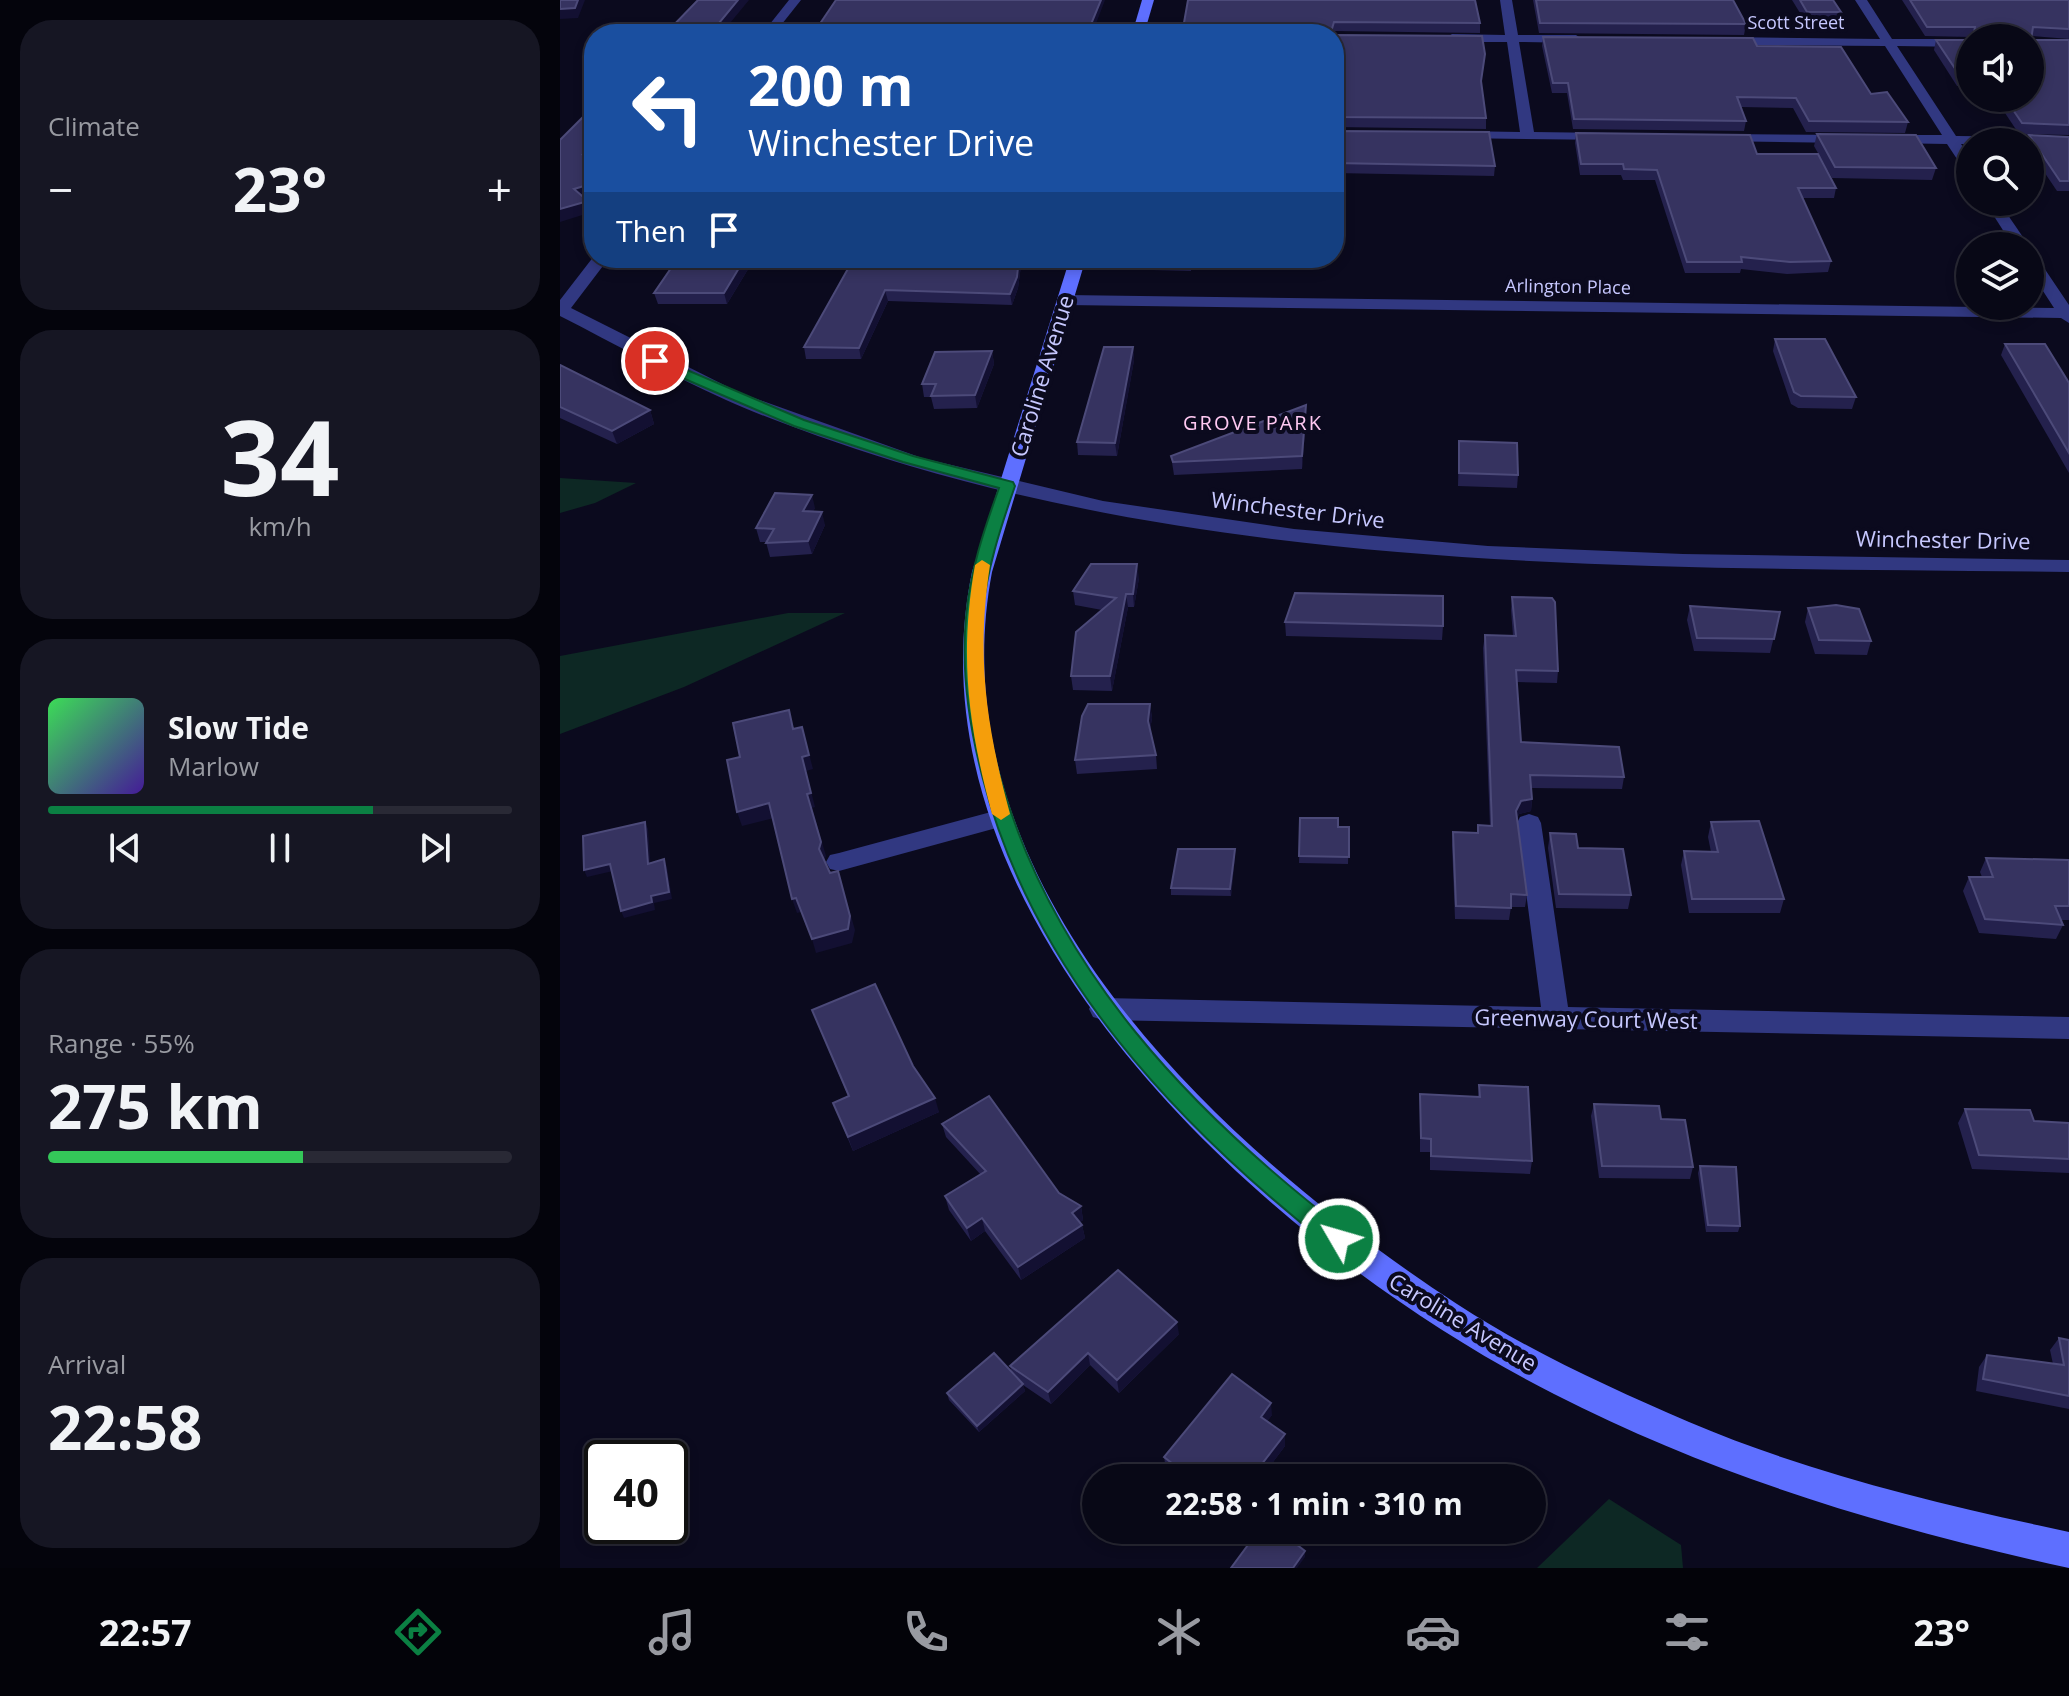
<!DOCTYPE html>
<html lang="en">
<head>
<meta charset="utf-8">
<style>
	:root { --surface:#080816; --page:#161623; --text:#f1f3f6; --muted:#989aa1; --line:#292935; --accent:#0b8043 }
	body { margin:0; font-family:"Open Sans",sans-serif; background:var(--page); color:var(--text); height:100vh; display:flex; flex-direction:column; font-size:30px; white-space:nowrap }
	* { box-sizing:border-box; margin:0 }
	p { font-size:26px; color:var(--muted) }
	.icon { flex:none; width:44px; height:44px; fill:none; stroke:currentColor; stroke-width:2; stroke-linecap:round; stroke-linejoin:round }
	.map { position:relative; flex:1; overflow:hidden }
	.panel { display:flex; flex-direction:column; gap:20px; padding:20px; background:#04040c; width:560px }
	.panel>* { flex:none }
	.hud { position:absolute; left:24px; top:24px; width:760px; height:244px; border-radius:32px; box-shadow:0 4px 12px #0003,0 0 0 2px var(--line); background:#1a4fa0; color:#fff; overflow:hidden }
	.tools { position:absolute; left:1396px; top:24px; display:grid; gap:16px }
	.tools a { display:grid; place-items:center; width:88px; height:88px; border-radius:50%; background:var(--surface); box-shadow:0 4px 12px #0003,0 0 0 2px var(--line); font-size:40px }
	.speed { position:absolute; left:24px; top:1440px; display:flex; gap:16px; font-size:40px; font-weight:700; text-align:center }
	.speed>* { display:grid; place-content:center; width:104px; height:104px; border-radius:50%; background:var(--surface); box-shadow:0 4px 12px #0003,0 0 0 2px var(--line); line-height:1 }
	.speed .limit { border:4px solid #111; border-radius:12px; background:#fff; color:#111 }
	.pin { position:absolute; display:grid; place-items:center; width:68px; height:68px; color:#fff; margin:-34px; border:4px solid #fff; border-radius:50%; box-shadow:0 2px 8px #0007 }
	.me { position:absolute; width:88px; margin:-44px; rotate:308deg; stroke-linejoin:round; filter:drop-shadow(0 0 6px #0008) }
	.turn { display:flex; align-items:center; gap:28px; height:168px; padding:0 32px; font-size:36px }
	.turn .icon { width:104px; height:104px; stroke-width:2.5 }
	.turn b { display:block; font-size:56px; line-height:68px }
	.then { display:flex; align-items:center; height:76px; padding:0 32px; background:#0003; gap:16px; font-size:30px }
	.big { font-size:60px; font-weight:700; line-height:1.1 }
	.panel .tile { flex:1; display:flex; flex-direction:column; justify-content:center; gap:12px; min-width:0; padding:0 28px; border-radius:32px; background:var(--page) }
	.panel .dial { align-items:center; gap:0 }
	.dial b { font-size:104px; line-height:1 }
	.song { display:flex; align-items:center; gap:24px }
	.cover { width:96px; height:96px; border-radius:12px; background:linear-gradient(135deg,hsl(130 70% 55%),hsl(260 70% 35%)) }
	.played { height:8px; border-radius:4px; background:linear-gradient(90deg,var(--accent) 70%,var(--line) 70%) }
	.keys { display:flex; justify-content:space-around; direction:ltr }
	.heat { display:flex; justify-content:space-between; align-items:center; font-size:44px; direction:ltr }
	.charge { height:12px; border-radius:6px; background:linear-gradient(90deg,#34c759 55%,var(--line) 0) }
	.trip { position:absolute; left:522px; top:1464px; width:464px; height:80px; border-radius:40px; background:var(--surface); box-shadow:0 4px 12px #0003,0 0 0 2px var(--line); font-weight:700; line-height:80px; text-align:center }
	.tab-bar { display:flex; height:128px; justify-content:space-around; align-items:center; background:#030309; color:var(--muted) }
	.tab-bar .icon { width:56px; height:56px }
	.tab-bar .current { color:var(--accent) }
	.tab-bar b { font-size:36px; color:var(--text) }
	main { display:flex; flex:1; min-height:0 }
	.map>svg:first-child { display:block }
</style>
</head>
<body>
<main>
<section class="panel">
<div class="tile"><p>Climate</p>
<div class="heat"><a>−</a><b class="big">23°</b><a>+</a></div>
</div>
<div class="tile dial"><b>34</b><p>km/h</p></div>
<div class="tile">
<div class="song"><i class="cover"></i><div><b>Slow Tide</b><p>Marlow</p></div></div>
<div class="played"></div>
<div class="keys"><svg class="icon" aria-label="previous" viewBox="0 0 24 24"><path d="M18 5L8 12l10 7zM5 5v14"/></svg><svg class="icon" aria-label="pause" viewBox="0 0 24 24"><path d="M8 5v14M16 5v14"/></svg><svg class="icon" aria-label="next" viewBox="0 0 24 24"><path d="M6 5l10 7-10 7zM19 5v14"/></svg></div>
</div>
<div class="tile"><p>Range · 55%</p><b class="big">275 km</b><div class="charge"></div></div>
<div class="tile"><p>Arrival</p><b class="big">22:58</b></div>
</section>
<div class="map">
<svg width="1509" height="1568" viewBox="0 0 1509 1568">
	<rect width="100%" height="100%" fill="#0b0a1e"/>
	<!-- green -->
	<g fill="#0d2824">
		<polygon points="0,478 76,483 35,503 0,513"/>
		<polygon points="228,613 285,613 124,687 0,734 0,656"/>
		<polygon points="1049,1499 1121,1545 1123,1568 977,1568"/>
	</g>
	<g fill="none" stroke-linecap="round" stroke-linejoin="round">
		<!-- street -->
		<g fill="#313881" fill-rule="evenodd">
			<polygon points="229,0 241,0 214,34 202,34"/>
			<polygon points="940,0 952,0 958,35 1016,35 1022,39 1016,43 959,42 974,132 1047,133 1054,137 1052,140 894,138 894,132 899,131 960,132 947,42 892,42 886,38 892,34 945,35"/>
			<polygon points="1295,0 1307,0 1332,39 1410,39 1410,47 1337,46 1396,136 1509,137 1509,145 1401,144 1410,157 1410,172 1405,171 1387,144 1327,143 1320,139 1327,135 1382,135 1325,46 1164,45 1158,41 1164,37 1320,39"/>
			<polygon points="1159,134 1287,135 1294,139 1287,143 1154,141 1152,138"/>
			<polygon points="1425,202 1439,202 1469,246 1453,246"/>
			<polygon points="1470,254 1476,256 1509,305 1509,323 1501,318 506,305 498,300 506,295 1494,308 1470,271"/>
			<path d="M34,256L49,258L11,308L180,393L362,458L543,501L734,529L928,546L1123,554L1509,560V572C1123,567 724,576 350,466C293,449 220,424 166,400C110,375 55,344 0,316V300Z"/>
			<polygon points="442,809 451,812 454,818 451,824 279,871 270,869 266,862 270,855 279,853"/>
			<polygon points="969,814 978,817 981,823 1008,1007 1509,1017 1509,1039 543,1020 533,1017 529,1009 533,1001 543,998 981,1007 957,823 960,817"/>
		</g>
		<!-- secondary -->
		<g fill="#5e6fff" fill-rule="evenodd">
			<polygon points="582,0 594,0 584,34 572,34"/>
			<path d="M510,258H526L432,572C373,885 661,1150 897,1304C969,1351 1050,1388 1129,1422C1251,1474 1380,1504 1509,1532V1568C1331,1529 1158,1478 994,1394C716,1253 340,921 412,572Z"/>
		</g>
	</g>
	<!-- wall -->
	<g fill="#24214d">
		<polygon points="628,0 920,23 920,33 774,31 773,34"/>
		<polygon points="973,0 1173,0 1186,24 1184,35 979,33"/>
		<polygon points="1232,0 1273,0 1281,12 1279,22 1245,21"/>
		<polygon points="1342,0 1509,0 1509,39 1471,36 1471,40 1509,40 1509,135 1459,134 1441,107 1431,107 1425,98 1470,98 1470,38 1412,38 1412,37 1365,36"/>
		<polygon points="774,35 924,64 921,84 926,118 926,129 774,127"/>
		<polygon points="983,37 1197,46 1311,94 1348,122 1345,133 1246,132 1233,108 1181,107 1186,121 1184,131 1013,129 1007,93 992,93 982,46"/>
		<polygon points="1376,40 1410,40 1410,86 1397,86 1374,50"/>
		<polygon points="774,131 935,166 934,176 774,173"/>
		<polygon points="1016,133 1197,154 1276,188 1274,198 1242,198 1271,261 1268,272 1227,274 1181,269 1180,273 1125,273 1095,180 1063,180 1061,175 1020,175 1015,143"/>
		<polygon points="1257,134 1376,168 1372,180 1272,178 1254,146"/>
		<polygon points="1469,135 1509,137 1509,191 1497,191 1470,151 1470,142 1467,142"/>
		<polygon points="118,258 237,258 233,266 190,266 167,304 98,304 94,293"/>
		<polygon points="294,258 462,258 458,288 452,305 328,301 301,359 246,359 244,347"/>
		<polygon points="592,258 631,258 631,271 593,270"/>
		<polygon points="1215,339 1296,397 1292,409 1238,408 1231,404 1213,351"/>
		<polygon points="1445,344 1509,383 1509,473 1441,355"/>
		<polygon points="573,347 574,360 557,456 518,455 517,442"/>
		<polygon points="432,351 434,364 417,408 374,409 371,397 364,397 362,384"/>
		<polygon points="0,365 90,410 94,424 57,444 0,418"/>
		<polygon points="746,418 742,469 614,475 611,456"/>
		<polygon points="899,441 958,475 957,488 898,486"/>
		<polygon points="255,508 253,511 265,525 252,554 210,557 206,542 200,542 196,528"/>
		<polygon points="579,578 574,607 568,607 552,691 513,690 511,676 542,610 515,605 513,591"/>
		<polygon points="952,597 998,671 997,683 957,682 961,742 1064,777 1062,789 971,788 972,799 971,811 959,814 957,819 967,895 965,907 951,907 949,920 895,919 892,845 893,832 918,833 918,825 930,826 923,648 925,635 953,636 951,610"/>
		<polygon points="1130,606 1220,612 1210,653 1134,651 1127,620"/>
		<polygon points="1248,608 1311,641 1307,655 1255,654 1245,622"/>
		<polygon points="725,622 883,626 882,640 726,636"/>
		<polygon points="590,704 592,718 590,730 596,755 597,769 517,774 515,760"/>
		<polygon points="740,818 778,827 789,827 788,864 739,863"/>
		<polygon points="1151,822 1224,899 1220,913 1129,913 1121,865 1124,851 1151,852 1148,837"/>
		<polygon points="990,833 1071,895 1068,909 996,908 988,848"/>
		<polygon points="675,856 671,896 611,895 611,888"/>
		<polygon points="1426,858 1509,860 1509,920 1501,920 1503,925 1496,939 1419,933 1403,891 1409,877 1422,877 1420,872"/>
		<polygon points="252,1010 353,1066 379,1112 293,1151 273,1103 288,1096"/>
		<polygon points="919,1085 972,1161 970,1174 870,1170 870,1152 860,1152 860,1094 918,1097"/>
		<polygon points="1034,1104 1101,1119 1133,1167 1130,1179 1039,1178 1031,1116"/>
		<polygon points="1405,1109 1474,1121 1509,1123 1509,1173 1412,1169 1398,1123"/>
		<polygon points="382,1124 521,1206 523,1220 520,1222 522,1225 525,1238 461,1280 425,1231 411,1241 389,1210 385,1196 421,1175 386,1137"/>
		<polygon points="1140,1166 1180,1226 1178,1232 1146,1232 1138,1173"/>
		<polygon points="619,1334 559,1393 530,1365 491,1404 463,1385 465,1391 419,1432 389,1400 387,1393 452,1373 450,1366"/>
		<polygon points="1499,1338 1509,1340 1509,1409 1416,1391 1419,1367 1427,1355 1493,1364 1490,1350"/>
		<polygon points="712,1415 707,1421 725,1446 701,1478 618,1478 606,1469 604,1457"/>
	</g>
	<!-- shaded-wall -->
	<g fill="#131032">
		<polygon points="18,0 25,0 18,18 0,19 0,9"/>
		<polygon points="178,0 189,0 161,34 150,34"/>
		<polygon points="541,0 545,0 532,34 527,34"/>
		<polygon points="34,152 34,164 23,155"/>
		<polygon points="34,183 34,195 17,200 14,189"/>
		<polygon points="28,201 32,212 0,222 0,209"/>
		<polygon points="185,258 188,258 190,266 167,304 164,293"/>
		<polygon points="231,258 237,258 233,266"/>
		<polygon points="459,258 462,258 458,288 452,305 450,294"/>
		<polygon points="325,290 328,301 301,359 299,348"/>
		<polygon points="573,347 574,360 557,456 555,443"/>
		<polygon points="432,351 434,364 417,408 415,395"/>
		<polygon points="746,405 746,418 742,469 742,456"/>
		<polygon points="90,410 94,424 57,444 52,431"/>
		<polygon points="252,495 255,508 247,525 243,511"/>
		<polygon points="262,512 265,525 252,554 248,541"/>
		<polygon points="577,564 579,578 574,607 573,594"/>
		<polygon points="566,594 568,607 552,691 550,676"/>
		<polygon points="590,704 592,718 589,735 588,721"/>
		<polygon points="242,727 253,769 246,771 255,807 252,808 266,856 263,863 259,849 247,794 242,757"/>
		<polygon points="972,799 971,811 959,814 954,823 956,811 961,801"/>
		<polygon points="209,803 214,818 182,826 177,812"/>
		<polygon points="85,822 88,829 91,871 88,864"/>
		<polygon points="675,849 675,856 671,896 670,889"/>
		<polygon points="104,859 107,867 112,899 94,903 95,910 64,918 61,911 91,896"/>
		<polygon points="50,864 53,871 27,877 24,870"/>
		<polygon points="278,871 295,930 292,943 256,953 252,939"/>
		<polygon points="236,898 241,912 237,913 232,899"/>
		<polygon points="375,1098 379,1112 293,1151 288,1137"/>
		<polygon points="521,1206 523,1220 514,1226 512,1213"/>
		<polygon points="422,1218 425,1231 411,1241 407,1228"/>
		<polygon points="522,1225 525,1238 461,1280 458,1267"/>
		<polygon points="617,1322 619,1334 559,1393 557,1380"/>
		<polygon points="528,1353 530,1365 491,1404 488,1392"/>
		<polygon points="463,1384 465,1391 419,1432 417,1426"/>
		<polygon points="711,1403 712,1415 702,1429 701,1417"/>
		<polygon points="725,1434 725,1446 701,1478 691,1478"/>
		<polygon points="745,1551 745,1557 737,1568 733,1568"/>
	</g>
	<!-- building -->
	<g fill="#363360" stroke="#4c4a79" stroke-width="2">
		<polygon points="0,0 18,0 15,8 0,9"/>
		<polygon points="138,0 178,0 150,34 105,34"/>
		<polygon points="276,0 541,0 527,34 253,34"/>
		<polygon points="628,0 915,0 920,23 774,22 771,32 773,34 622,34"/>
		<polygon points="976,0 1173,0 1186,24 980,23"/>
		<polygon points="1240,0 1273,0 1281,12 1247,12"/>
		<polygon points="1350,0 1509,0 1509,29 1473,27 1471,40 1509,40 1509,125 1462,123 1445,98 1470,98 1470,38 1413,38 1415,27 1367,27"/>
		<polygon points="774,35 922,36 925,54 921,81 926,118 774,117"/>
		<polygon points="983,37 1193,38 1197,46 1281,47 1311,94 1327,92 1348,122 1249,121 1236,98 1177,97 1186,121 1014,119 1008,83 993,83"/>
		<polygon points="1376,40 1410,40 1410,76 1400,76"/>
		<polygon points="34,106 34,112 32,113 34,115 34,152 23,155 34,163 34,183 14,189 28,201 0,209 0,140"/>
		<polygon points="774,131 929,132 935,166 774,163"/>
		<polygon points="1016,133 1190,135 1197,154 1258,154 1276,188 1238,188 1271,261 1230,262 1181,257 1182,262 1127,262 1097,170 1064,169 1063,164 1021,164"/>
		<polygon points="1257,134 1356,135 1376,168 1275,167"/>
		<polygon points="1469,135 1509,137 1509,181 1500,181"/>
		<polygon points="118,258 185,258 164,293 94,293"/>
		<polygon points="294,258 459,258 457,277 450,294 325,290 299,348 244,347"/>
		<polygon points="592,258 630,258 630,260 592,259"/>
		<polygon points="1215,339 1265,339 1296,397 1241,396 1234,392"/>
		<polygon points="1445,344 1485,344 1509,383 1509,453"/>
		<polygon points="544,347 573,347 555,443 517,442"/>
		<polygon points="432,351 415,395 371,396 376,384 362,384 375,352"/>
		<polygon points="0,365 90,410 52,431 0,407"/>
		<polygon points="746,405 742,456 613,462 611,456"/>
		<polygon points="899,441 957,443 958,475 899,473"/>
		<polygon points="215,493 252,495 243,511 262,512 248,541 206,543 214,529 196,528"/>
		<polygon points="531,564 577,564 573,594 566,594 550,676 511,676 516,632 556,598 513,591"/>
		<polygon points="735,593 883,596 883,626 725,622"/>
		<polygon points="952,597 992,598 995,602 998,671 956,670 961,742 1059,747 1064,777 970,775 972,799 961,801 956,811 967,895 951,894 951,908 896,906 893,832 918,833 918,825 932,826 925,635 956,636"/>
		<polygon points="1276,605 1299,609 1311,641 1259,640 1248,608"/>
		<polygon points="1130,606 1220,612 1214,639 1137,638"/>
		<polygon points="528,704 590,704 588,721 596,755 515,760 522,716"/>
		<polygon points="229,710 233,729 242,727 249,755 242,757 251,793 247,794 261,842 259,849 270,873 278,871 290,916 288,929 252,939 236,898 232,899 209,803 177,812 167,760 180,757 173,723"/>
		<polygon points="740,818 778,818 778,827 789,827 789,857 739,856"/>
		<polygon points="1199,821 1224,899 1132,899 1124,851 1158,852 1151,822"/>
		<polygon points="85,822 88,864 104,859 109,892 91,896 92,902 61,911 50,864 24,870 23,836"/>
		<polygon points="990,833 1016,834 1018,848 1063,849 1071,895 999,894"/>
		<polygon points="618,849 675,849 670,889 611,888"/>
		<polygon points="1426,858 1509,860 1509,906 1495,906 1503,925 1425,919 1409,877 1433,877"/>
		<polygon points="315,984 353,1066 375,1098 288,1137 273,1103 289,1096 252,1010"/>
		<polygon points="919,1085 968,1087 972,1161 871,1156 871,1139 861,1138 860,1094 920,1097"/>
		<polygon points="429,1096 499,1193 521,1206 512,1213 522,1225 458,1267 422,1218 407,1228 385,1196 426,1171 382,1124"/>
		<polygon points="1034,1104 1099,1106 1101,1119 1125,1120 1133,1167 1042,1166"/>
		<polygon points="1405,1109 1470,1110 1474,1121 1509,1123 1509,1159 1419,1155"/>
		<polygon points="1140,1166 1176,1167 1180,1226 1148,1225"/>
		<polygon points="558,1270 617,1322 557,1380 528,1353 488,1392 450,1366"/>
		<polygon points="1499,1338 1509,1340 1509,1396 1423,1379 1427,1355 1504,1365"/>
		<polygon points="434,1353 463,1384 417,1426 387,1393"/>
		<polygon points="672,1374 711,1403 701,1417 725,1434 691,1478 631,1478 604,1457"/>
		<polygon points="699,1530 718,1530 745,1551 733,1568 671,1568"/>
	</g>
	<!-- route -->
	<path fill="#0b8043" stroke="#07532c" stroke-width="2" d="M90,358H99L244,420L353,456L453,482L455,486C440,529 427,569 422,615C417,669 426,725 440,777C493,969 633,1114 787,1232L791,1239L787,1247L779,1250L771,1247C616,1125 474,974 423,779C409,726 401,671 406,617C410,571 424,530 439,488L343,462L234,426L90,364Z"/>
	<!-- slow -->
	<path fill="#f59e0b" d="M422,560L430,565C416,656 426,725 450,814L441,820L432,814C408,725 399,656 415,565Z"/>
	<g text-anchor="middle" stroke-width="8" stroke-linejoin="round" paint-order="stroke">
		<!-- far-street labels -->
		<g font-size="18" fill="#c7c8ff" stroke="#0b0a1e">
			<text x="1236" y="29">Scott Street</text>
			<text transform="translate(1008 287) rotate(1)" y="6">Arlington Place</text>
		</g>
		<!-- far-neighbourhood labels -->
		<g font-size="20" letter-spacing="2" fill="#ffc9f2" stroke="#0b0a1e">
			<text x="693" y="430">GROVE PARK</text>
		</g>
		<!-- street labels -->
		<g font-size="22" fill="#c7c8ff" stroke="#0b0a1e">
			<text transform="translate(482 376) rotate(-73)" y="8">Caroline Avenue</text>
			<text transform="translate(738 510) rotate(7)" y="8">Winchester Drive</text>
			<text transform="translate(1383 540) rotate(1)" y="8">Winchester Drive</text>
			<text transform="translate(1026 1019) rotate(1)" y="8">Greenway Court West</text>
			<text transform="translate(903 1322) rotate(31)" y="8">Caroline Avenue</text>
		</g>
	</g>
</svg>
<div class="tools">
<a><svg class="icon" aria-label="sound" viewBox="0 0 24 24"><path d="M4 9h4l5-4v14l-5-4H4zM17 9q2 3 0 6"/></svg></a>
<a><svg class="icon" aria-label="search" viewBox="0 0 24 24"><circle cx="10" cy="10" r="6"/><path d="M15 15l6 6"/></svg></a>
<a><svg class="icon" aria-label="layers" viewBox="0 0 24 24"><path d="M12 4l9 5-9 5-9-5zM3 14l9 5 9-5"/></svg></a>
</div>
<div class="speed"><div class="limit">40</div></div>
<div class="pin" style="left:95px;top:361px;background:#d93025"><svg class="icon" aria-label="arrive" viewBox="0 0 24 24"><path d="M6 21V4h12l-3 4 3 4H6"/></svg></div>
<svg class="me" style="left:779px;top:1239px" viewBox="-20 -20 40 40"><circle r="17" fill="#0b8043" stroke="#fff" stroke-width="3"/><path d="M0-11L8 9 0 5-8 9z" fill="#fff"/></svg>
<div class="trip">22:58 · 1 min · 310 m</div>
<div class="hud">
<div class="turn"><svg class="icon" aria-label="left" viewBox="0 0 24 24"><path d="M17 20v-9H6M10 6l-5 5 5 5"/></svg><div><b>200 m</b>Winchester Drive</div></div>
<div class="then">Then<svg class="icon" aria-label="arrive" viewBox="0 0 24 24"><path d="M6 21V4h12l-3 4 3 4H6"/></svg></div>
</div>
</div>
</main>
<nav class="tab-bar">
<b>22:57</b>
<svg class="icon current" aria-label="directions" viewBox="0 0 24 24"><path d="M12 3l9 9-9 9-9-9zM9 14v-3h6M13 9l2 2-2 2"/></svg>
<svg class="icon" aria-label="music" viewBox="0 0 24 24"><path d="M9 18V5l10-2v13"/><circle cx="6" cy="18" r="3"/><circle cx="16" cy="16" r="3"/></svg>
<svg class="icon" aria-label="phone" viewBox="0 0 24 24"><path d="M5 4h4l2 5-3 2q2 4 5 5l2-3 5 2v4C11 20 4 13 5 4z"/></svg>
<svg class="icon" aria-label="climate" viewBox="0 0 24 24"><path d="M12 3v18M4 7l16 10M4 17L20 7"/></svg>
<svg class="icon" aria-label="car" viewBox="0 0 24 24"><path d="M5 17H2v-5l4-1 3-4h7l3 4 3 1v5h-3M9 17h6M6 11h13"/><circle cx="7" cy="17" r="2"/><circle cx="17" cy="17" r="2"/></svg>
<svg class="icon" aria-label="filters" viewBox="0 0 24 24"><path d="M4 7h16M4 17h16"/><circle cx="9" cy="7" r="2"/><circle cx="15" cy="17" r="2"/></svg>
<b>23°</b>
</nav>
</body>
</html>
